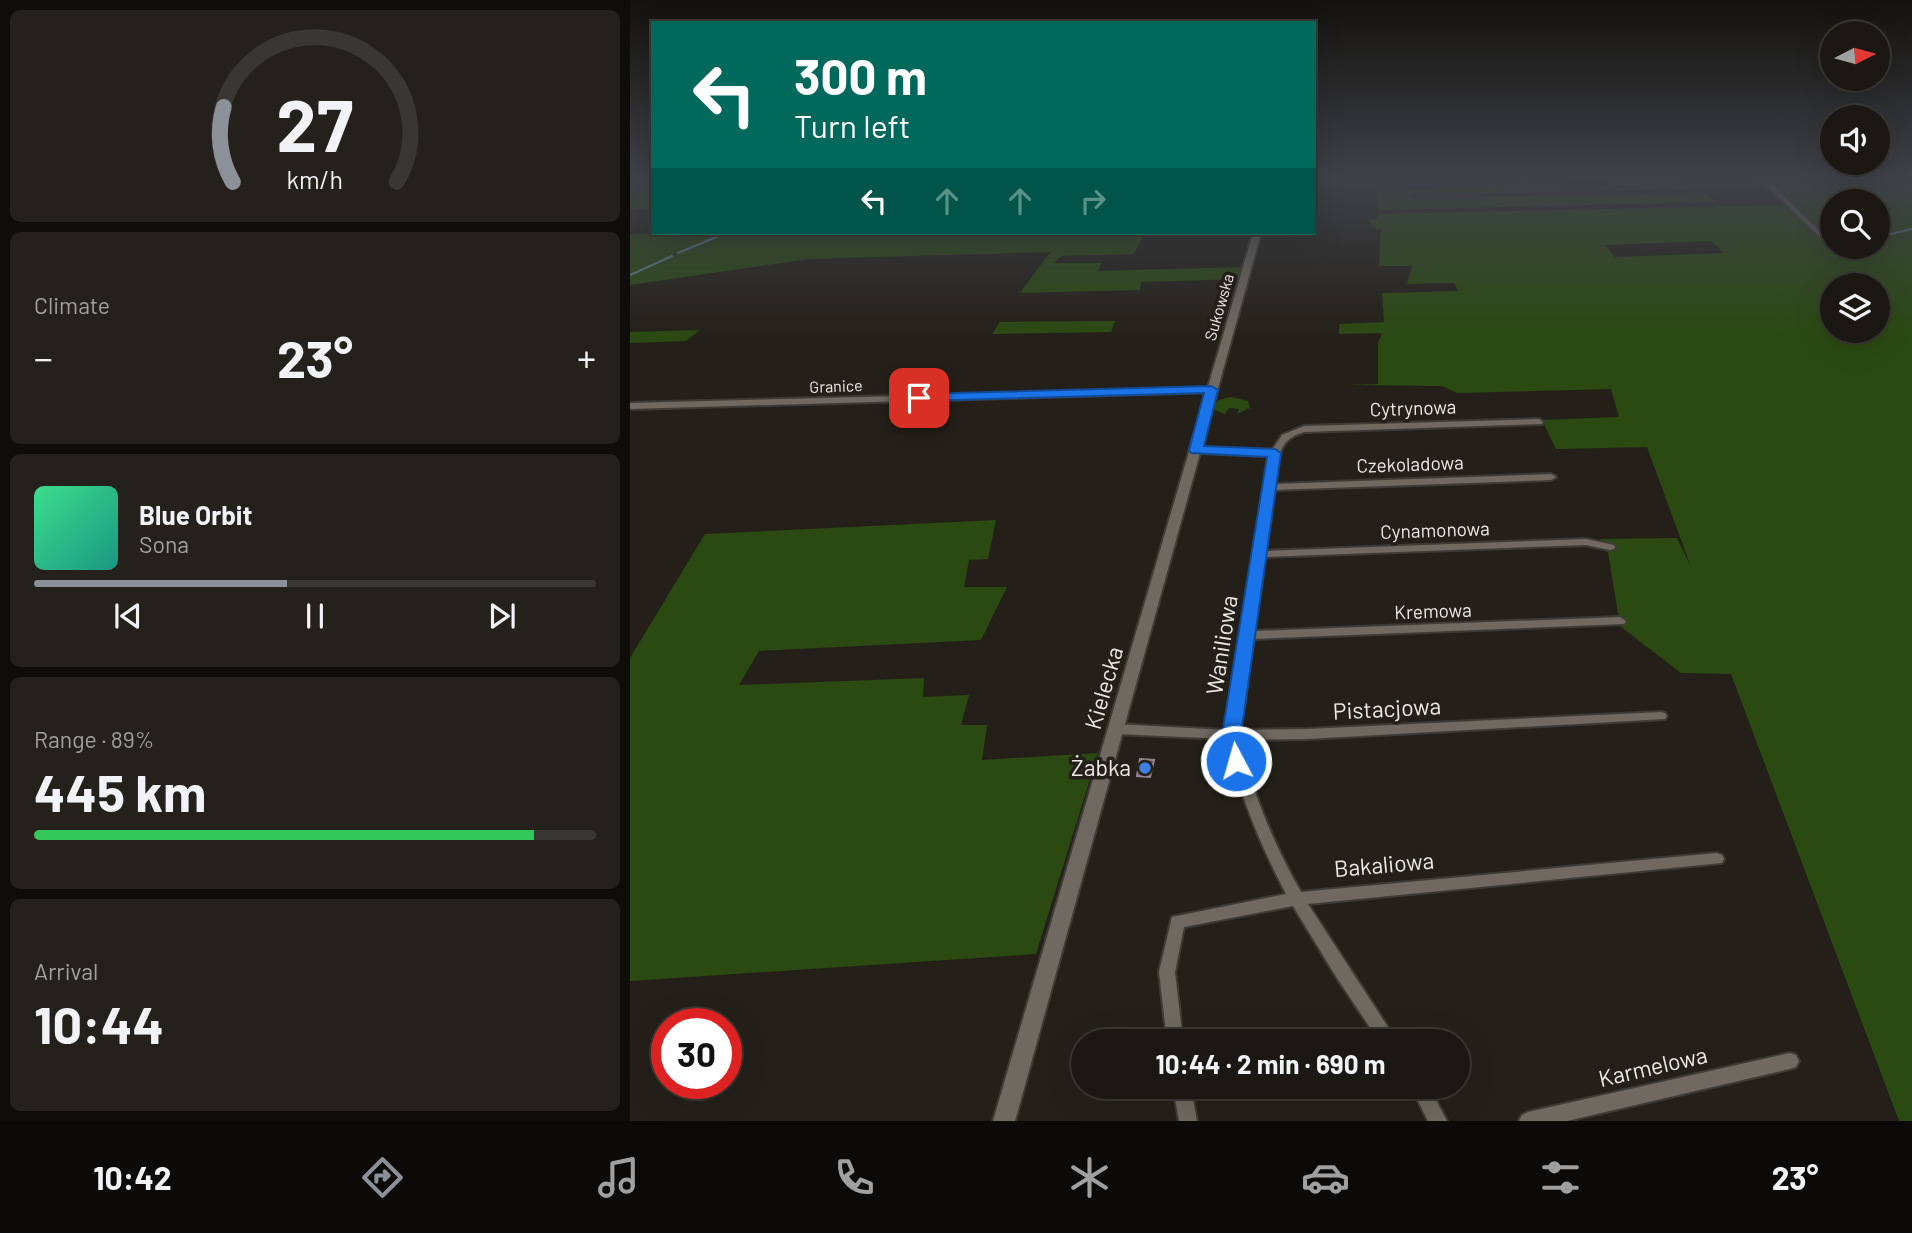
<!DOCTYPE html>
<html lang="en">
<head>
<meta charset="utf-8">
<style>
	:root { --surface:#1b1813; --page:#24211c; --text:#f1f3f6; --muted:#a0a0a0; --line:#393733; --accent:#8c9099 }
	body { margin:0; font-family:Barlow,sans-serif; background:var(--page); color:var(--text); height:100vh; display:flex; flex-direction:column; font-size:26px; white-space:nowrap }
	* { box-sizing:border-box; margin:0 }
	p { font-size:23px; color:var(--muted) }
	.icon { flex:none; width:38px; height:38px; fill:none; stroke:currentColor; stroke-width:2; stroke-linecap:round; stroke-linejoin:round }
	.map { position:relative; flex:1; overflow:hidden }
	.panel { display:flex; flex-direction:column; gap:10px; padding:10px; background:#0f0d0a; width:630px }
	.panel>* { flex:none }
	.hud { position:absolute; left:21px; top:21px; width:665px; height:214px; border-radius:0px; box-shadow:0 7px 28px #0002,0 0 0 2px var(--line); background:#00695c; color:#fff; overflow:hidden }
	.needle { width:46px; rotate:84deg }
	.buttons { position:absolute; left:1190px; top:21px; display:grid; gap:14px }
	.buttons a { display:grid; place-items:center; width:70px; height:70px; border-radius:50%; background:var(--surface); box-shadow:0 7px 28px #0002,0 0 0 2px var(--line); font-size:35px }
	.speed { position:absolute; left:21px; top:1008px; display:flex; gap:14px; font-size:35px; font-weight:700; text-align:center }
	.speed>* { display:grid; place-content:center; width:91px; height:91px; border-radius:50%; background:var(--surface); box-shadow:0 7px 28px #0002,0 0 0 2px var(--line); line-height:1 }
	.speed .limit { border:10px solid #d22; background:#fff; color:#111 }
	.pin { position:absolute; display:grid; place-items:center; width:60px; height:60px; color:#fff; margin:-30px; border-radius:14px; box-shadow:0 4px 10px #0006 }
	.me { position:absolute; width:77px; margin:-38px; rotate:354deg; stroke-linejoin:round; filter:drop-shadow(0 0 5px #0008) }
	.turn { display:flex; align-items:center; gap:24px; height:147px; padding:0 28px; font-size:32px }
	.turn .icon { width:91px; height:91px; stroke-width:2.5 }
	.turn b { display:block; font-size:49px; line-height:60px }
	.lanes { display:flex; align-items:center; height:66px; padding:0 28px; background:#0003; justify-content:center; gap:35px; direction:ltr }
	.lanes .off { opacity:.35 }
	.big { font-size:52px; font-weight:700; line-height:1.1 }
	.panel .card { flex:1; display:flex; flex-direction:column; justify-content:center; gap:10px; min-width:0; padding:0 24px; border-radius:10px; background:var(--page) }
	.panel .dial { align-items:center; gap:0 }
	.dial svg { height:182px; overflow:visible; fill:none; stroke:var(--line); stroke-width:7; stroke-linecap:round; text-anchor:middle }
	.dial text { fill:var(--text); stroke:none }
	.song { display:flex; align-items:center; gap:21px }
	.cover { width:84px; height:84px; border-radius:10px; background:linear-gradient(135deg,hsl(150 70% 55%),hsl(170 70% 35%)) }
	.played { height:7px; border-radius:4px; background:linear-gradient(90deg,var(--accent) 45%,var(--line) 45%) }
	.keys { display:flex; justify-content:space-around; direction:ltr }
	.heat { display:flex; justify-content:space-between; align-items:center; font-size:38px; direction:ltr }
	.charge { height:10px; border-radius:5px; background:linear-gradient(90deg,#34c759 89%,var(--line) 0) }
	.trip { position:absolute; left:441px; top:1029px; width:399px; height:70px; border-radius:35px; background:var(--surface); box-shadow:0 7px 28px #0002,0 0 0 2px var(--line); font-weight:700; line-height:70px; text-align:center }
	.dock { display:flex; height:112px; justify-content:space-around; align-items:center; background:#0b0a08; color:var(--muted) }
	.dock .icon { width:49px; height:49px }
	.dock .active { color:var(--accent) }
	.dock b { font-size:32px; color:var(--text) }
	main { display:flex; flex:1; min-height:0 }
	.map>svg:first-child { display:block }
</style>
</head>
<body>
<main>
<section class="panel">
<div class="card dial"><svg viewBox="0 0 100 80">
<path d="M14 69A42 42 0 1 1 86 69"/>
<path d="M14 69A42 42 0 0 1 10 36" stroke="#8c9099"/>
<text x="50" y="56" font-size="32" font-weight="700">27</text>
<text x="50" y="72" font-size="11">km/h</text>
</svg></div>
<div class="card"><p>Climate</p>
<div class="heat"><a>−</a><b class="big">23°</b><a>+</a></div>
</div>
<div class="card">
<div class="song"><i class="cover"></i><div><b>Blue Orbit</b><p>Sona</p></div></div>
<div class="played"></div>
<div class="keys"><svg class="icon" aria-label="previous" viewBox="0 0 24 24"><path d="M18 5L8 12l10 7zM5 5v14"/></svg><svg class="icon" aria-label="pause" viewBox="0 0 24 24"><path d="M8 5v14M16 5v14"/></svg><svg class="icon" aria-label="next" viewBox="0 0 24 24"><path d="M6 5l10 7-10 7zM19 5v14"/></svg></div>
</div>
<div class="card"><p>Range · 89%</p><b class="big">445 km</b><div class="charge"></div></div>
<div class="card"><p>Arrival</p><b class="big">10:44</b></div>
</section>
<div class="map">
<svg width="1282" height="1121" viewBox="0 0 1282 1121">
	<rect width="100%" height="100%" fill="#242019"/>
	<!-- green -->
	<g fill="#2b4a12" fill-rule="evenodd">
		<polygon points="1048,180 1070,189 780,195 782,198 1075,193 1086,202 748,210 749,191 817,189 815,186"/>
		<path d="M1136,180H1282V1121H1269L1101,674L1051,673L990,626L978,552L970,539L1047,538L1061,567L1017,447L926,449L912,420L989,417L981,389L827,393L812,386L718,385L748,384V343L752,333L709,334V324L754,322L752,293L828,291L824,283L777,284L782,266H749L751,229L743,228L738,220L747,218L748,214L1157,205ZM1202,201H1248V247H1202ZM1081,241L1094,253L985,257L975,245ZM1202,285H1248V331H1202Z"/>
		<polygon points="23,189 23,209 0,209 0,190"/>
		<polygon points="64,233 508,233 513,238 503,254 431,256 424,263 472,263 468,271 615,267 610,279 511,282 510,290 390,293 420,252 179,259 0,285 0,234"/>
		<polygon points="485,321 481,332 362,334 370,322"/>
		<polygon points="70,330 56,341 0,343 0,332"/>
		<polygon points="601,397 618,401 620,408 607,414 609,409 599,408 595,414 585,410 583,405 589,400"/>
		<polygon points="366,520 358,559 339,560 334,587 377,587 351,640 129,651 109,685 294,678 293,697 339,695 331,725 357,725 352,760 468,753 406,954 0,981 0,658 75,534"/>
	</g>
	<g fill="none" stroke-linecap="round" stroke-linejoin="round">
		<!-- stream -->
		<g stroke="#6283a2" stroke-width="2">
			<polyline points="1166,208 1180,222"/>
			<polyline points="1191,233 1202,243"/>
			<polyline points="1256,235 1282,229"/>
			<polyline points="1207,247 1211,250"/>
			<polyline points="48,253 96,233"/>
			<polyline points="0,275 42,256"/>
		</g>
	</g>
	<!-- building -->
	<polygon fill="#673a6a" stroke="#8f888f" stroke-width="2" points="510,759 524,760 520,777 507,776"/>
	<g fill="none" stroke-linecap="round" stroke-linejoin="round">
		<defs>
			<g id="minor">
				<polygon points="1131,180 1137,180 1194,235 1194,237 1190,237"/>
				<polygon points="581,388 584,388 584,392 0,409 0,403"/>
				<path d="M909,419L913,422L912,424L674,432C646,440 649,459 645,484L921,474L926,477L921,480L644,490L635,551L956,539L984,545L985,547L984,549L980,550L956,545L634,557L624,631L990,617L996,621L994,624L622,639L609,730L677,729L1031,712L1035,713L1037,716L1035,719L677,739L610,740C623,794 643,843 671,892L1087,853L1092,855L1094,859L1092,863L678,904L767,1041H749L705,975L663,906L554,927L545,972L553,1041H537L529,972L542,917L656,894C629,842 610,796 597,739L486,734L481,732L480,729L481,726L486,724L596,730L640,456L566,453L561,450L566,447L642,450L652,435L674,426Z"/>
				<polygon points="1160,1053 1166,1055 1169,1061 1166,1067 1160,1069 937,1121 889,1121 892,1115 898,1112"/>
				<polygon points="543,1087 561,1087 567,1121 549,1121"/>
				<polygon points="781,1087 799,1087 817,1121 798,1121"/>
			</g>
			<polygon id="tertiary" points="623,233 631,233 385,1121 363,1121"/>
		</defs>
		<!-- minor casing -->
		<use href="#minor" stroke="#3e3a36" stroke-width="4"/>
		<!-- tertiary casing -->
		<use href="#tertiary" stroke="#3e3a36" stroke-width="4"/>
		<!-- minor -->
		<use href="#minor" fill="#6f6961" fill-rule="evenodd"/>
		<!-- tertiary -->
		<use href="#tertiary" fill="#6f6961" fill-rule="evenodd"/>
	</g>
	<!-- sky -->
	<linearGradient id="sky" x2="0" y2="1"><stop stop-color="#14120e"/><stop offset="0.53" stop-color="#3f4249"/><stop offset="1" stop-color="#3f4249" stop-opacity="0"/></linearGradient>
	<rect width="1282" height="337" fill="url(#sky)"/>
	<!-- route -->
	<polygon fill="#1a73e8" stroke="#114b97" stroke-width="2" points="581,386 588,390 574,446 645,449 651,453 611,735 616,761 613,766 606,768 599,766 592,735 637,457 561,453 559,450 574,393 289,401 283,398 289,394"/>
	<!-- markers -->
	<circle fill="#3f7fe0" stroke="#242019" stroke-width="2.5" cx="515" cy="768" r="7"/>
	<g text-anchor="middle" stroke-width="7" stroke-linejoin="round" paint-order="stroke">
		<!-- far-street labels -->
		<g font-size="16" fill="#ede9e5" stroke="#242019">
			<text transform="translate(589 307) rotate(-74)" y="6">Sukowska</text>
			<text transform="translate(206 386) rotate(-2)" y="6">Granice</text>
		</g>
		<!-- street labels -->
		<g font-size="19" fill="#ede9e5" stroke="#242019">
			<text transform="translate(783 408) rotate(-2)" y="7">Cytrynowa</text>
			<text transform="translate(780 464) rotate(-2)" y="7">Czekoladowa</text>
			<text transform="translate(805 530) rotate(-2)" y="7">Cynamonowa</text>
			<text transform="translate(803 611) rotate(-2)" y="7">Kremowa</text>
		</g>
		<!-- near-street labels -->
		<g font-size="23" fill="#ede9e5" stroke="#242019">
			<text transform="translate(592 645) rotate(-81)" y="8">Waniliowa</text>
			<text transform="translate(474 688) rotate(-74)" y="8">Kielecka</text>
			<text transform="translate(757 709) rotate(-3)" y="8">Pistacjowa</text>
			<text transform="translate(754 865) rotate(-5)" y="8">Bakaliowa</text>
			<text transform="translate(1023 1067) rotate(-13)" y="8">Karmelowa</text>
		</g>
		<!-- near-poi labels -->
		<g font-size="23" fill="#ede9e5" stroke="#242019" text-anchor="end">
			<text x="501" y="776">Żabka</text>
		</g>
	</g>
</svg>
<div class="buttons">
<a><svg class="needle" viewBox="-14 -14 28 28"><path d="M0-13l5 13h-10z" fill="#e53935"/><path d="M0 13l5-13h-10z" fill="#a0a0a0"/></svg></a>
<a><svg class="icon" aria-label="sound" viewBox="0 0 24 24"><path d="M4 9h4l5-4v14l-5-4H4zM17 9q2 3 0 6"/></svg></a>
<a><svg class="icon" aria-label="search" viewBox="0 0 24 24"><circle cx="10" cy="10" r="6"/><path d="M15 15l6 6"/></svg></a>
<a><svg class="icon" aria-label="layers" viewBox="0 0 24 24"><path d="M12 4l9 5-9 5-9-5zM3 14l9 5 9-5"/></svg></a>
</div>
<div class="speed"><div class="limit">30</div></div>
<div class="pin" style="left:289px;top:398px;background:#d93025"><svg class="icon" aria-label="arrive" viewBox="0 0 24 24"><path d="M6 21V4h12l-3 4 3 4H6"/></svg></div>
<svg class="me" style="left:606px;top:761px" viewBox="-20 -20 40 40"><circle r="17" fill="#1a73e8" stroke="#fff" stroke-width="3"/><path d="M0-11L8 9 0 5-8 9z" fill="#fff"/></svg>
<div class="trip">10:44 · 2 min · 690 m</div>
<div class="hud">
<div class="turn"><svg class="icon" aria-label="left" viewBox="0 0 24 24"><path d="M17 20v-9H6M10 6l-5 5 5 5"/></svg><div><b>300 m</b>Turn left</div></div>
<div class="lanes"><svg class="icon" aria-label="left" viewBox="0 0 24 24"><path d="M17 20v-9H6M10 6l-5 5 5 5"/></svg><svg class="icon off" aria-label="ahead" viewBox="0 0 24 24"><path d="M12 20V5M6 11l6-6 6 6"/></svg><svg class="icon off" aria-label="ahead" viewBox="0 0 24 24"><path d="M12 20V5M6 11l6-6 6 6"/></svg><svg class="icon off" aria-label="right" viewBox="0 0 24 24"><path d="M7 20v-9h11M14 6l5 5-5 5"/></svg></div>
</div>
</div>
</main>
<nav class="dock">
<b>10:42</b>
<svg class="icon active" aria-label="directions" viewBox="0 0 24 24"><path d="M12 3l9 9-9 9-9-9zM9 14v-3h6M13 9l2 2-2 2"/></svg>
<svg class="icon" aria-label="music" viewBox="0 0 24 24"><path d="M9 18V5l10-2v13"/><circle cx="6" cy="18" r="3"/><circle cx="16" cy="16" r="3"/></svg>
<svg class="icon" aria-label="phone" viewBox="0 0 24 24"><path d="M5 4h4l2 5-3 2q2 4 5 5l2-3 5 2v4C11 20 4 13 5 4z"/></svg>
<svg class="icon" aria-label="climate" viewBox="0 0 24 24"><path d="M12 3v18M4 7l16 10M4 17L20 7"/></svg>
<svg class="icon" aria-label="car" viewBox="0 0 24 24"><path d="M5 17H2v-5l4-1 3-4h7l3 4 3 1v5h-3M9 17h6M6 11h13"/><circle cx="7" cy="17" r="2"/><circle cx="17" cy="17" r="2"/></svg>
<svg class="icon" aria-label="filters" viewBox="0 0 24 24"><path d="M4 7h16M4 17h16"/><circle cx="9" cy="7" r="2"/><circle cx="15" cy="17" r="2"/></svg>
<b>23°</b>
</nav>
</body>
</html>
